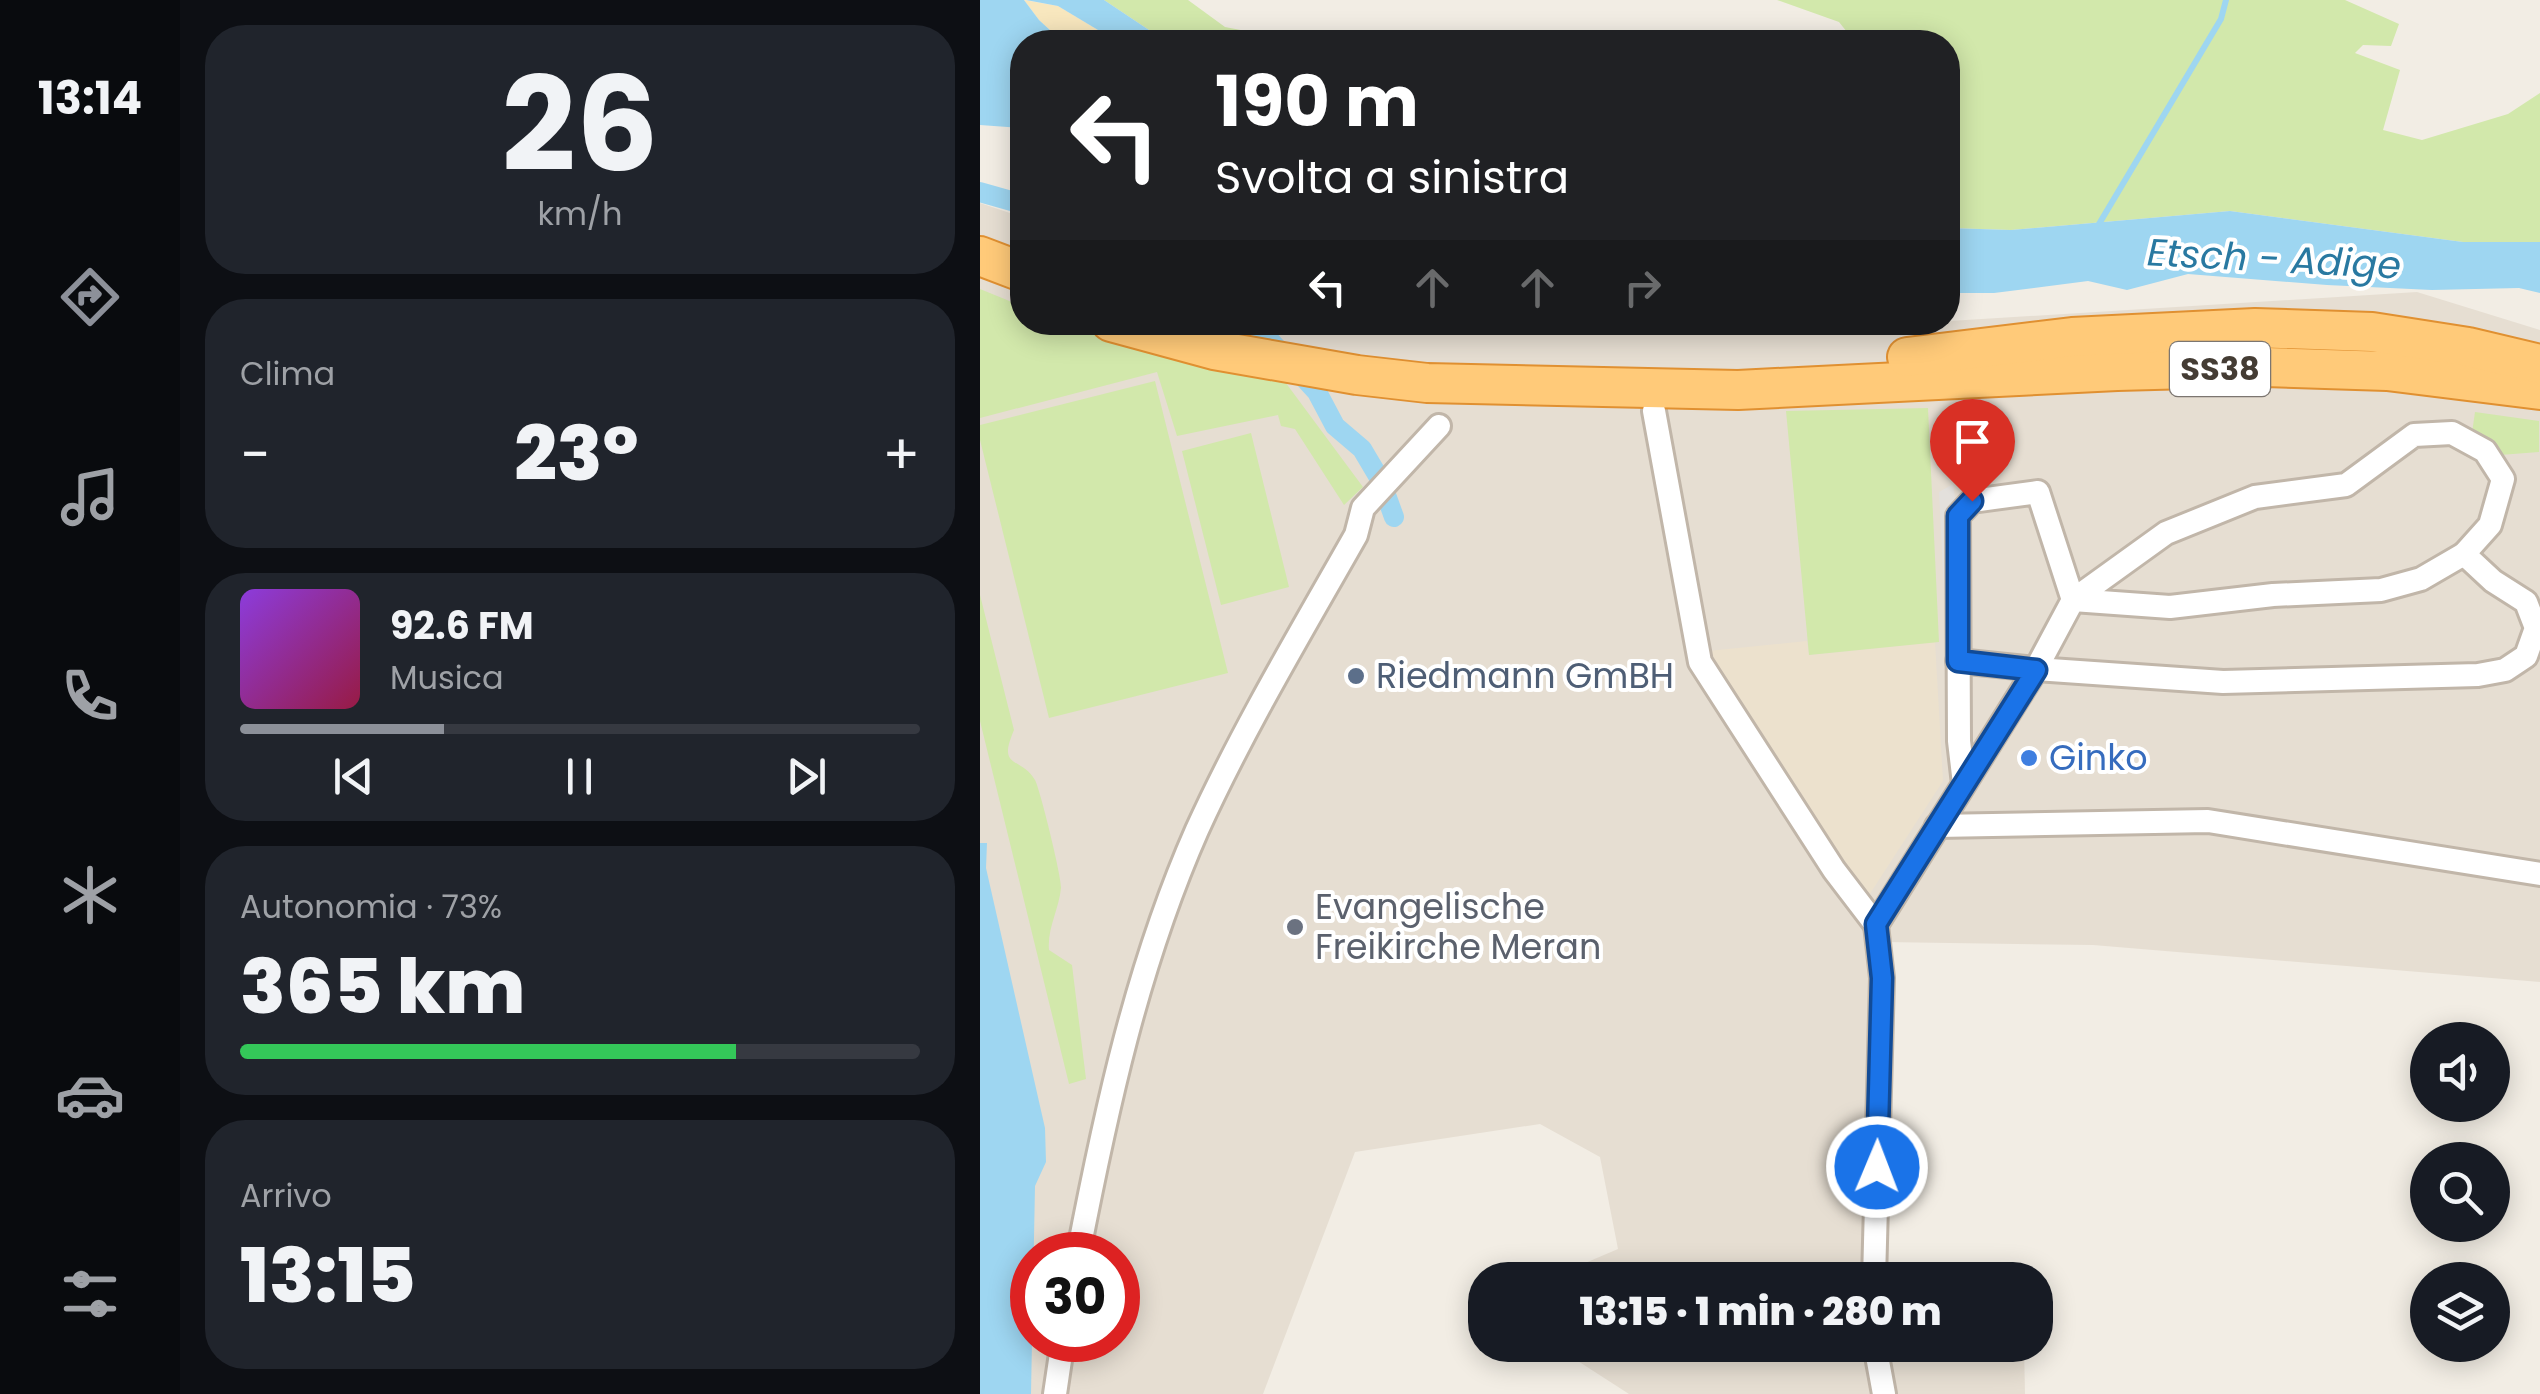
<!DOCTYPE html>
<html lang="it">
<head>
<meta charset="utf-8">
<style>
	:root { --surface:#171b24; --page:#20242c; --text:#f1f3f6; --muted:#9ea1a6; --line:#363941; --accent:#8c9099 }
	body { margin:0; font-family:Poppins,sans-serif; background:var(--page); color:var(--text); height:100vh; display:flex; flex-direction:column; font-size:38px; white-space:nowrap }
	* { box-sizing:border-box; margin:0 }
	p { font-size:32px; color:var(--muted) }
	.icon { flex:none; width:55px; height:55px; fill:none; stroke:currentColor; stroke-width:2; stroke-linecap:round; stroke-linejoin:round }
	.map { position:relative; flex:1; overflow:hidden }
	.panel { display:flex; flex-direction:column; gap:25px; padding:25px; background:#0d0f14; width:800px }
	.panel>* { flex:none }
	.hud { position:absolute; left:30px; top:30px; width:950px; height:305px; border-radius:40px; box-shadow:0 5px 25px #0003; background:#202124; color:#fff; overflow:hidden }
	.buttons { position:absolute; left:1430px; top:1022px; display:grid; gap:20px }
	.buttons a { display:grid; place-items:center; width:100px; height:100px; border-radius:50%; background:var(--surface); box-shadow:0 5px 25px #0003; font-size:50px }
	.speed { position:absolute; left:30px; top:1232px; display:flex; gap:20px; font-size:50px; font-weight:700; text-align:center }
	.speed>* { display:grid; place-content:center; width:130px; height:130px; border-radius:50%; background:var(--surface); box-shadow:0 5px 25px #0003; line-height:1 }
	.speed .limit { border:15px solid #d22; background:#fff; color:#111 }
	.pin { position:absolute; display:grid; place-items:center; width:85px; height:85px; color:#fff; margin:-102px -42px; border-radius:50% 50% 50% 0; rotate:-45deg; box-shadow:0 0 10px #0007 }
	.pin .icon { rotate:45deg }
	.me { position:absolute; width:110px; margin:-55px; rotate:1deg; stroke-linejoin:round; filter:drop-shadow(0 0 8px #0008) }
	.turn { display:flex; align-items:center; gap:35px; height:210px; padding:0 40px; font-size:45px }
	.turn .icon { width:130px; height:130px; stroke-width:2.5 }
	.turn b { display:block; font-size:70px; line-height:85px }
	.lanes { display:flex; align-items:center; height:95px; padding:0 40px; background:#0003; justify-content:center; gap:50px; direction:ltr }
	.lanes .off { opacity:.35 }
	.big { font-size:75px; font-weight:800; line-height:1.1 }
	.panel .widget { flex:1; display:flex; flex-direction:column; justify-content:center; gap:15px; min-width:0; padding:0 35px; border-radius:40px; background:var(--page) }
	.panel .dial { align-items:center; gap:0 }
	.dial b { font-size:130px; line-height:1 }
	.song { display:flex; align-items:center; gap:30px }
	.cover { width:120px; height:120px; border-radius:15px; background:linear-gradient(135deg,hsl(270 70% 55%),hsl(340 70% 35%)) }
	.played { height:10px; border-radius:5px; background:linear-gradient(90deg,var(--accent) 30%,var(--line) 30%) }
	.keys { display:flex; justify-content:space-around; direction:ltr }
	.heat { display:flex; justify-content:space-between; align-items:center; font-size:55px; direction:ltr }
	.charge { height:15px; border-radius:8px; background:linear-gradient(90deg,#34c759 73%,var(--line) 0) }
	.trip { position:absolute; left:488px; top:1262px; width:585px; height:100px; border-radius:40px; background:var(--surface); box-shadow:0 5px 25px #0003; font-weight:800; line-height:100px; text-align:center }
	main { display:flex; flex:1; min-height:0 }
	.tabs { display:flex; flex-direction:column; width:180px; justify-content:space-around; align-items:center; background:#090b0e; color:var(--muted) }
	.tabs .icon { width:70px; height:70px }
	.tabs .active { color:var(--accent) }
	.tabs b { font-size:45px; color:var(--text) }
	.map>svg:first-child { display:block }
</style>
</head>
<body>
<main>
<nav class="tabs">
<b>13:14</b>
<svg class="icon active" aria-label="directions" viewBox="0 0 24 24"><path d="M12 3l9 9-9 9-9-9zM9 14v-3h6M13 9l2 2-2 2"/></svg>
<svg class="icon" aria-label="music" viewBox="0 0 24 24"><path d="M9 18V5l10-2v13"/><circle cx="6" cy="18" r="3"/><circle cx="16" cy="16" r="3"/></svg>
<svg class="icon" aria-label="phone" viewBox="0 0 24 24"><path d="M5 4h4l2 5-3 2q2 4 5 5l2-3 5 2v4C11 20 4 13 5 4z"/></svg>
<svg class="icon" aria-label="climate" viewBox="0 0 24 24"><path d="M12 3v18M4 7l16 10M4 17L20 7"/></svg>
<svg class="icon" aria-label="car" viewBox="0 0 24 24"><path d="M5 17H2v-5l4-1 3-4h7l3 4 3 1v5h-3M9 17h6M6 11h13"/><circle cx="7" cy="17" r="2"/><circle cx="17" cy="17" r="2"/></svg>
<svg class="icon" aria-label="filters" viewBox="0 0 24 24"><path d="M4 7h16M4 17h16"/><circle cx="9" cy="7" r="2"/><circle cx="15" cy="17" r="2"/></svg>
</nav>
<section class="panel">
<div class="widget dial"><b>26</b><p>km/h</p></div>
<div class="widget"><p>Clima</p>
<div class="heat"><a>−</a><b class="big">23°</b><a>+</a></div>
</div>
<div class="widget">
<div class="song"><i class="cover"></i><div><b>92.6 FM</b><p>Musica</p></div></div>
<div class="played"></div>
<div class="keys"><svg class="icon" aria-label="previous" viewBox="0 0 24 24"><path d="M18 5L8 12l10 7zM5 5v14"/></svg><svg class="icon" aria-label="pause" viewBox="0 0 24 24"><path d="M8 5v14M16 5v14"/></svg><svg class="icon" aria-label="next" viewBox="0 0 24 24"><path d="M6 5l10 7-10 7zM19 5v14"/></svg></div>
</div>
<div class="widget"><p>Autonomia · 73%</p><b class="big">365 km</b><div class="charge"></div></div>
<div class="widget"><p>Arrivo</p><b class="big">13:15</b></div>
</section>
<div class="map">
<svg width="1560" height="1394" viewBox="0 0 1560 1394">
	<rect width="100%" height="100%" fill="#f2ede4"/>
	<!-- residential -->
	<g fill="#e6ded2" fill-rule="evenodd">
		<path d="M0,203L42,217V322H712L857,328L1437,292L1560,330V982L1113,945L903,942L888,1280H574L577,1275L638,1249L620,1157L560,1124L375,1152L283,1394H0ZM52,1255H138V1340H52Z"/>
		<polygon points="573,1345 885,1345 885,1357 1044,1345 1045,1394 649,1394"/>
	</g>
	<!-- education -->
	<polygon fill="#ece1cd" points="827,641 829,655 955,642 963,781 882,906 718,652"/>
	<!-- green -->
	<g fill="#d2e8ab">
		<polygon points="124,0 208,0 245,27 271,32 291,42 187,42"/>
		<polygon points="797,0 1365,0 1419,24 1411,46 1383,45 1375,53 1420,70 1403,130 1442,140 1528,114 1560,93 1560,242 1483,242 1250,211 1031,230 968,228 968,42 917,42 867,32 859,22"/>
		<polygon points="0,289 42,306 42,322 95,323 300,375 383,487 364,505 315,429 301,426 298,415 197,436 177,372 0,418"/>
		<polygon points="175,381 248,673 69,718 0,440 0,425"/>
		<polygon points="948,408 959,642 829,655 806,411"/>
		<polygon points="1495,412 1559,421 1559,452 1520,455 1492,433"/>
		<polygon points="271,433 309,587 241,605 202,451"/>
		<path d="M0,595L34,730C17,770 40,755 55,780C60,789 82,878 81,888C79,909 67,929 69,950L92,965L106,1079L89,1084L0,721Z"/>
	</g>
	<!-- sand -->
	<polygon fill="#f8e7be" points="44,0 78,6 138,42 83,42 59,20"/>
	<!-- parking -->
	<polygon fill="#e3e0dc" points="973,484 978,516 978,641 966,635 959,492"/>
	<!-- water -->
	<g fill="#9ed6f1">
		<polygon points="0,0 44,0 59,20 83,42 42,42 42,128 0,125"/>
		<polygon points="46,0 124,0 187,42 138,42 78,6"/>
		<polygon points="1250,211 1483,242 1560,242 1560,293 1539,288 1452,290 1347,285 1208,274 1147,290 1108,281 1014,293 968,293 968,228 1031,230"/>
		<polygon points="0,843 7,843 6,868 65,1128 66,1162 55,1186 51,1394 0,1394"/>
	</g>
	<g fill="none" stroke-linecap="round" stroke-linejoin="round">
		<!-- stream -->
		<polyline stroke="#9ed6f1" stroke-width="6" points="1119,224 1241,19 1246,0"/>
		<!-- canal -->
		<g stroke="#9ed6f1" stroke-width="20">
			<polyline points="0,192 42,204"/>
			<polyline points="273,322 337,392 355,426 382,449 398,476"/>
			<polyline points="406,495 414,517"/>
		</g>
		<defs>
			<g id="minor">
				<polyline points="674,411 720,662 854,870 896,925"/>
				<polygon points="1472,433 1505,451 1523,479 1510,525 1484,554 1441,579 1401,590 1293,595 1190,607 1093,600 1186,533 1275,497 1366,485 1434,435"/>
				<polyline points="978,661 1056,669 1243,682 1498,675 1525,670 1546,656 1556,628 1546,602 1513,581 1484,554"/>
				<polyline points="957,826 1228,821 1560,874"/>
				<path d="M98,1255C126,1110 157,966 217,830C263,729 321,632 376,535L383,508L459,426"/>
				<polyline points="894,1280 902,978 896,925 1056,669 1093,600 1058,492 992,501 978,516 979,741 984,784"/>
				<polyline points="895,1345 904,1394"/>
				<polyline points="75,1394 83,1340"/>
			</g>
			<g id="trunk">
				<polyline points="0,256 42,272"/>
				<polyline points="131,322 234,350 377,375 447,383 758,390 1137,371 1285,367 1407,371 1560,390"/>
				<polyline points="927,357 1092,337 1275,328 1392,332 1488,347 1560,364"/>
			</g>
		</defs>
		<!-- minor casing -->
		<use href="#minor" stroke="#c1b6a9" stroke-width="28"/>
		<!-- trunk casing -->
		<use href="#trunk" stroke="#e09031" stroke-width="42"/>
		<!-- minor -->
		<use href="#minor" stroke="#fff" stroke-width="22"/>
		<!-- trunk -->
		<use href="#trunk" stroke="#ffca79" stroke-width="38"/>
	</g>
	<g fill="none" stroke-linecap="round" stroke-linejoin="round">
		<defs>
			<polyline id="route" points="897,1167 902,978 896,924 1056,670 978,661 978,516 992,501"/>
		</defs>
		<!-- route casing -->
		<use href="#route" stroke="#114b97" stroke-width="25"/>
		<!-- route -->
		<use href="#route" stroke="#1a73e8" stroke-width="18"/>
	</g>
	<!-- markers -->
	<circle fill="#5c6f8a" stroke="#fff" stroke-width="4" cx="376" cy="676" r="10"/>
	<circle fill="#3f7fe0" stroke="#fff" stroke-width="4" cx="1049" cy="758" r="10"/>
	<circle fill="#6b7280" stroke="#fff" stroke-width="4" cx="315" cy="927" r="10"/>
	<g text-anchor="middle" stroke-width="8" stroke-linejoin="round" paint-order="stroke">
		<!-- shield labels -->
		<rect fill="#fff" stroke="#7c7671" stroke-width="2.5" x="1190" y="342" width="100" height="54" rx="8"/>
		<g font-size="32" font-weight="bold" fill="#443c34">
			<text x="1240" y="380">SS38</text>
		</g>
		<!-- service labels -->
		<g font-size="35" fill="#4e5e75" stroke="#fff" text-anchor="start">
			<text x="396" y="688">Riedmann GmBH</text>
		</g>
		<!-- shop labels -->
		<g font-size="35" fill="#366cbe" stroke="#fff" text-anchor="start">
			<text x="1069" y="770">Ginko</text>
		</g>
		<!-- worship labels -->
		<g font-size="35" fill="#5b616d" stroke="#fff" text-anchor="start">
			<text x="335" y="919">Evangelische<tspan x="335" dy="40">Freikirche Meran</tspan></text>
		</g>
		<!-- water labels -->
		<g font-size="38" font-style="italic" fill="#2979a1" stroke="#fff">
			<text transform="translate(1294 259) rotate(3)" y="13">Etsch - Adige</text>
		</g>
	</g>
</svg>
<div class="buttons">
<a><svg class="icon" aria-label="sound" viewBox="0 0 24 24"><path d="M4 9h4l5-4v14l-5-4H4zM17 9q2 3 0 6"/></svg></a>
<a><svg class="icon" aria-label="search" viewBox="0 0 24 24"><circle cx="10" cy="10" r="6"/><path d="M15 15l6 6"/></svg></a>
<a><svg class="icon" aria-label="layers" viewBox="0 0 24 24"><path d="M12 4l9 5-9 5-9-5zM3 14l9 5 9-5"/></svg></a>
</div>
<div class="speed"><div class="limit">30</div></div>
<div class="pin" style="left:992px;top:501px;background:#d93025"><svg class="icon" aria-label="arrive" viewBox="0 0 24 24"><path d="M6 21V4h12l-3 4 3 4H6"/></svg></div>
<svg class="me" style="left:897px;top:1167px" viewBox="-20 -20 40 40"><circle r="17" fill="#1a73e8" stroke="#fff" stroke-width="3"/><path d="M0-11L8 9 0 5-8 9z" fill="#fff"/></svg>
<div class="trip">13:15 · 1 min · 280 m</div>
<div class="hud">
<div class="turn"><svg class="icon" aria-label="left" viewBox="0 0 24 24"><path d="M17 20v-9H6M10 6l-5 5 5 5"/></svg><div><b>190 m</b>Svolta a sinistra</div></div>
<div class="lanes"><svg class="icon" aria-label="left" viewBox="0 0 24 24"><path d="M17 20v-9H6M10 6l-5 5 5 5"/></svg><svg class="icon off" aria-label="ahead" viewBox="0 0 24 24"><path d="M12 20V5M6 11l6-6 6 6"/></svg><svg class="icon off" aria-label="ahead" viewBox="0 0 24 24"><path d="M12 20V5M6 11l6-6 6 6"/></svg><svg class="icon off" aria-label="right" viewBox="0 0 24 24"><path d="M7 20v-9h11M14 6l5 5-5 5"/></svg></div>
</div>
</div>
</main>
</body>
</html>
